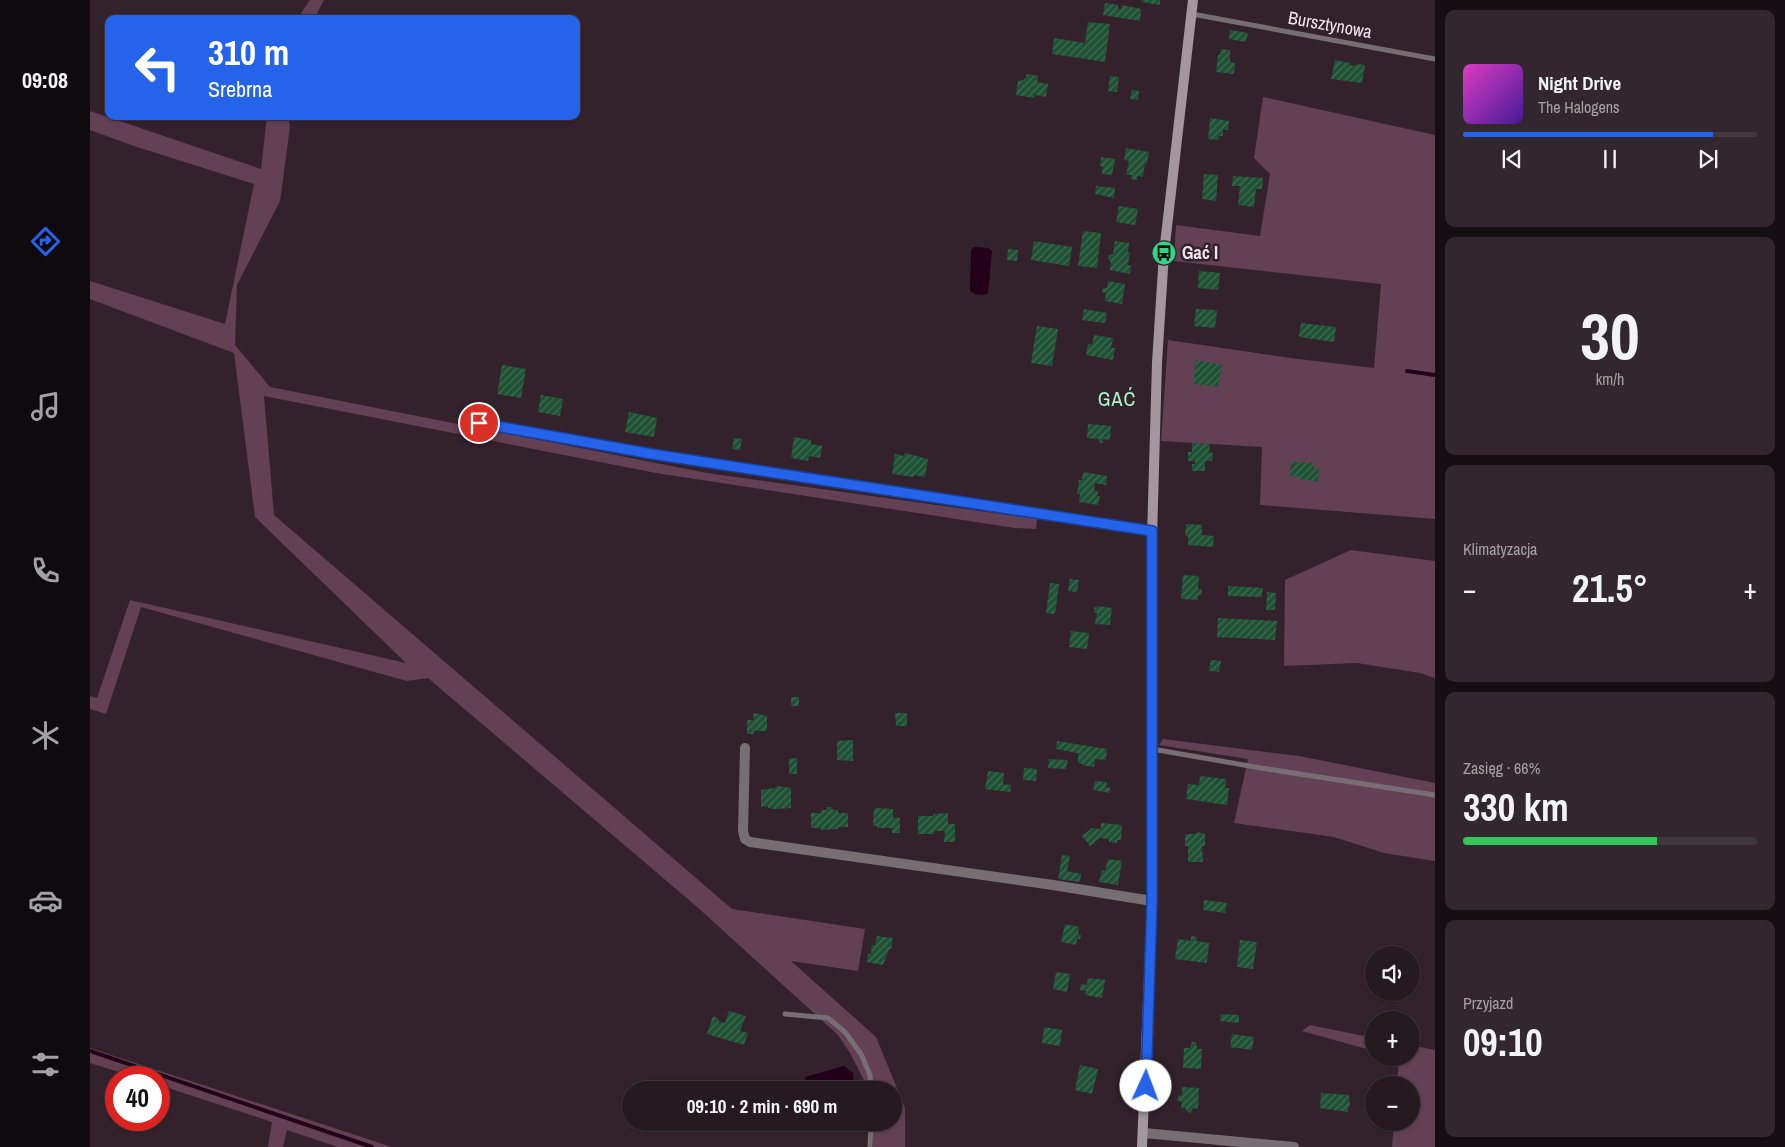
<!DOCTYPE html>
<html lang="pl">
<head>
<meta charset="utf-8">
<style>
	:root { --surface:#261a21; --page:#32272e; --text:#f1f3f6; --muted:#a4a1a5; --line:#42383f; --accent:#2563eb }
	body { margin:0; font-family:"Archivo Narrow",sans-serif; background:var(--page); color:var(--text); height:100vh; display:flex; flex-direction:column; font-size:19px; white-space:nowrap }
	* { box-sizing:border-box; margin:0 }
	p { font-size:16px; color:var(--muted) }
	.icon { flex:none; width:28px; height:28px; fill:none; stroke:currentColor; stroke-width:2; stroke-linecap:round; stroke-linejoin:round }
	.map { position:relative; flex:1; overflow:hidden }
	.side { display:flex; flex-direction:column; gap:10px; padding:10px; background:#150e12; width:350px }
	.side>* { flex:none }
	.top-card { position:absolute; left:15px; top:15px; width:475px; height:105px; border-radius:10px; box-shadow:0 1px 4px #0004,0 0 0 1px var(--line); background:#2563eb; color:#fff; overflow:hidden }
	.buttons { position:absolute; left:1275px; top:946px; display:grid; gap:10px }
	.buttons a { display:grid; place-items:center; width:55px; height:55px; border-radius:50%; background:var(--surface); box-shadow:0 1px 4px #0004,0 0 0 1px var(--line); font-size:25px }
	.speed { position:absolute; left:15px; top:1066px; display:flex; gap:10px; font-size:25px; font-weight:700; text-align:center }
	.speed>* { display:grid; place-content:center; width:65px; height:65px; border-radius:50%; background:var(--surface); box-shadow:0 1px 4px #0004,0 0 0 1px var(--line); line-height:1 }
	.speed .limit { border:8px solid #d22; background:#fff; color:#111 }
	.pin { position:absolute; display:grid; place-items:center; width:42px; height:42px; color:#fff; margin:-21px; border:2px solid #fff; border-radius:50%; box-shadow:0 1px 5px #0007 }
	.me { position:absolute; width:55px; margin:-28px; rotate:2deg; stroke-linejoin:round; filter:drop-shadow(0 0 4px #0008) }
	.turn { display:flex; align-items:center; gap:18px; height:105px; padding:0 20px; font-size:22px }
	.turn .icon { width:65px; height:65px; stroke-width:2.5 }
	.turn b { display:block; font-size:35px; line-height:42px }
	.big { font-size:38px; font-weight:700; line-height:1.1 }
	.side .card { flex:1; display:flex; flex-direction:column; justify-content:center; gap:8px; min-width:0; padding:0 18px; border-radius:10px; background:var(--page) }
	.side .dial { align-items:center; gap:0 }
	.dial b { font-size:65px; line-height:1 }
	.song { display:flex; align-items:center; gap:15px }
	.cover { width:60px; height:60px; border-radius:8px; background:linear-gradient(135deg,hsl(310 70% 55%),hsl(260 70% 35%)) }
	.played { height:5px; border-radius:2px; background:linear-gradient(90deg,var(--accent) 85%,var(--line) 85%) }
	.keys { display:flex; justify-content:space-around; direction:ltr }
	.heat { display:flex; justify-content:space-between; align-items:center; font-size:28px; direction:ltr }
	.charge { height:8px; border-radius:4px; background:linear-gradient(90deg,#34c759 66%,var(--line) 0) }
	.trip { position:absolute; left:532px; top:1081px; width:280px; height:50px; border-radius:25px; background:var(--surface); box-shadow:0 1px 4px #0004,0 0 0 1px var(--line); font-weight:700; line-height:50px; text-align:center }
	main { display:flex; flex:1; min-height:0 }
	.menu { display:flex; flex-direction:column; width:90px; justify-content:space-around; align-items:center; background:#0f0a0d; color:var(--muted) }
	.menu .icon { width:35px; height:35px }
	.menu .current { color:var(--accent) }
	.menu b { font-size:22px; color:var(--text) }
	.map>svg:first-child { display:block }
</style>
</head>
<body>
<main>
<nav class="menu">
<b>09:08</b>
<svg class="icon current" aria-label="directions" viewBox="0 0 24 24"><path d="M12 3l9 9-9 9-9-9zM9 14v-3h6M13 9l2 2-2 2"/></svg>
<svg class="icon" aria-label="music" viewBox="0 0 24 24"><path d="M9 18V5l10-2v13"/><circle cx="6" cy="18" r="3"/><circle cx="16" cy="16" r="3"/></svg>
<svg class="icon" aria-label="phone" viewBox="0 0 24 24"><path d="M5 4h4l2 5-3 2q2 4 5 5l2-3 5 2v4C11 20 4 13 5 4z"/></svg>
<svg class="icon" aria-label="climate" viewBox="0 0 24 24"><path d="M12 3v18M4 7l16 10M4 17L20 7"/></svg>
<svg class="icon" aria-label="car" viewBox="0 0 24 24"><path d="M5 17H2v-5l4-1 3-4h7l3 4 3 1v5h-3M9 17h6M6 11h13"/><circle cx="7" cy="17" r="2"/><circle cx="17" cy="17" r="2"/></svg>
<svg class="icon" aria-label="filters" viewBox="0 0 24 24"><path d="M4 7h16M4 17h16"/><circle cx="9" cy="7" r="2"/><circle cx="15" cy="17" r="2"/></svg>
</nav>
<div class="map">
<svg width="1345" height="1147" viewBox="0 0 1345 1147">
	<defs>
		<pattern id="building-hatch" width="6" height="6" patternUnits="userSpaceOnUse" patternTransform="scale(1.25)"><rect width="6" height="6" fill="#1f5235"/><path d="M-1 1l2-2M0 6l6-6M5 7l2-2" fill="none" stroke="#406b52"/></pattern>
	</defs>
	<rect width="100%" height="100%" fill="#33222c"/>
	<!-- grass -->
	<g fill="#634054">
		<polygon points="220,0 234,0 224,19 207,19"/>
		<polygon points="1173,97 1345,135 1345,519 1170,505 1172,447 1071,441 1078,340 1208,359 1284,368 1291,284 1084,261 1086,225 1170,236 1180,174 1164,158"/>
		<polygon points="0,111 171,169 177,116 198,116 200,127 190,201 147,285 145,345 180,387 617,473 947,519 946,529 925,528 566,473 174,396 184,515 642,909 775,929 768,971 701,961 786,1037 815,1108 815,1147 783,1147 782,1123 804,1122 804,1090 779,1090 760,1053 748,1035 606,906 338,678 317,681 51,607 16,714 0,709 0,696 7,698 40,600 316,663 165,517 144,353 0,299 0,281 135,324 164,184 44,146 0,130"/>
		<polygon points="1261,550 1345,561 1345,678 1330,673 1267,663 1194,666 1195,580"/>
		<polygon points="1073,739 1209,756 1345,783 1345,861 1294,853 1244,837 1144,823 1158,759 1069,745"/>
		<polygon points="1220,1025 1284,1038 1284,1051 1212,1031"/>
		<polygon points="1321,1045 1345,1050 1345,1147 1302,1147 1304,1123 1321,1122 1321,1085 1307,1085 1309,1058 1307,1058 1321,1058"/>
		<polygon points="0,1048 302,1147 248,1147 197,1130 193,1147 178,1147 182,1122 69,1085 69,1078 45,1077 0,1063"/>
	</g>
	<!-- water -->
	<g fill="#230017">
		<path d="M884,247L899,248L902,251L898,293C893,296 884,295 880,291L881,250Z"/>
		<polygon points="754,1066 763,1073 764,1090 716,1090 715,1077"/>
	</g>
	<g fill="none" stroke-linecap="round" stroke-linejoin="round">
		<!-- stream -->
		<g stroke="#230017" stroke-width="4">
			<polyline points="1317,371 1345,375"/>
			<polyline points="0,1051 282,1147"/>
		</g>
	</g>
	<!-- building -->
	<g fill="url(#building-hatch)">
		<polygon points="1053,0 1070,0 1070,5 1052,2"/>
		<polygon points="1015,3 1028,5 1028,9 1031,9 1032,5 1051,9 1050,21 1013,15"/>
		<polygon points="998,22 1020,24 1015,62 962,54 964,38 995,43"/>
		<polygon points="1140,30 1158,33 1156,42 1139,39"/>
		<polygon points="1131,49 1140,50 1140,62 1145,63 1144,74 1126,72 1128,55 1130,55"/>
		<polygon points="1245,60 1260,63 1260,65 1265,66 1266,64 1275,65 1272,83 1241,79"/>
		<polygon points="937,74 948,76 947,82 958,84 956,97 945,95 944,98 926,95 928,80 931,81 936,78"/>
		<polygon points="1020,76 1029,77 1027,92 1018,91"/>
		<polygon points="1042,90 1049,91 1048,100 1040,99"/>
		<polygon points="1120,118 1139,121 1138,130 1133,130 1133,136 1129,136 1128,140 1118,139"/>
		<polygon points="1036,148 1059,152 1057,164 1055,163 1053,177 1047,176 1047,180 1041,179 1042,175 1036,175 1039,161 1034,160"/>
		<polygon points="1011,157 1025,159 1022,175 1012,174 1013,167 1010,166"/>
		<polygon points="1114,174 1128,175 1126,201 1112,199"/>
		<polygon points="1143,176 1173,178 1172,189 1166,189 1164,207 1148,205 1150,186 1142,186"/>
		<polygon points="1006,186 1025,188 1024,198 1005,194"/>
		<polygon points="1029,206 1048,209 1045,225 1026,222"/>
		<polygon points="993,231 1011,233 1007,268 988,266"/>
		<polygon points="944,241 982,247 979,266 941,260"/>
		<polygon points="1025,241 1039,243 1038,252 1040,253 1038,265 1041,266 1040,274 1020,270 1021,262 1018,259 1019,255 1023,254"/>
		<polygon points="918,249 928,250 927,261 917,260"/>
		<polygon points="1109,271 1130,273 1128,290 1108,288"/>
		<polygon points="1018,281 1035,284 1032,304 1015,301 1016,293 1012,292 1013,287 1017,288"/>
		<polygon points="994,309 1017,313 1015,323 992,320"/>
		<polygon points="1106,309 1127,310 1125,328 1104,326"/>
		<polygon points="1211,323 1246,327 1244,342 1209,337"/>
		<polygon points="947,326 968,329 962,366 941,363"/>
		<polygon points="1004,335 1023,338 1021,348 1025,348 1023,360 996,355 998,344 1002,345"/>
		<polygon points="1106,360 1132,365 1128,387 1103,384"/>
		<polygon points="412,365 436,369 431,398 407,394"/>
		<polygon points="451,395 473,399 470,416 448,412"/>
		<polygon points="539,412 567,418 564,437 535,432"/>
		<polygon points="998,424 1021,426 1020,440 1013,439 1013,443 1009,443 1009,439 997,438"/>
		<polygon points="704,437 721,440 721,444 732,446 730,458 719,456 718,461 701,458"/>
		<polygon points="644,438 652,439 650,450 642,449"/>
		<polygon points="1102,443 1120,444 1119,452 1123,453 1122,461 1115,461 1115,471 1102,471 1102,464 1105,464 1105,461 1098,461 1098,452 1102,452"/>
		<polygon points="815,453 838,459 835,477 824,475 824,477 802,474 805,454 814,456"/>
		<polygon points="1201,462 1224,463 1224,468 1229,468 1228,482 1208,479 1208,476 1200,476"/>
		<polygon points="993,472 1017,476 1016,485 1005,483 1004,491 1008,491 1007,496 1010,496 1008,505 989,502 990,494 987,494 989,480 992,480"/>
		<polygon points="1096,524 1112,525 1112,535 1124,536 1123,547 1098,545 1098,536 1095,536"/>
		<polygon points="1093,575 1109,576 1108,589 1112,589 1111,595 1108,595 1108,600 1091,599"/>
		<polygon points="980,579 989,580 987,592 978,591"/>
		<polygon points="960,583 969,584 965,614 956,613"/>
		<polygon points="1138,586 1173,588 1172,597 1138,596"/>
		<polygon points="1177,592 1186,593 1185,610 1176,610"/>
		<polygon points="1007,606 1022,608 1020,625 1005,624 1007,613 1004,613 1004,607 1007,608"/>
		<polygon points="1128,618 1187,621 1185,640 1127,637"/>
		<polygon points="981,631 999,633 997,649 979,647"/>
		<polygon points="1121,660 1131,661 1129,672 1119,671"/>
		<rect x="701" y="697" width="8" height="9"/>
		<polygon points="663,713 677,716 677,731 664,731 664,734 657,734 657,720 664,720"/>
		<polygon points="805,713 817,713 817,726 806,726"/>
		<polygon points="763,740 763,761 747,760 747,741"/>
		<polygon points="967,741 1017,749 1016,760 1005,759 1004,767 993,765 993,764 988,763 988,753 966,749"/>
		<polygon points="707,758 707,774 699,774 699,759"/>
		<polygon points="959,759 978,760 976,769 958,768"/>
		<polygon points="934,768 947,769 946,781 933,780"/>
		<polygon points="898,771 914,773 913,784 921,785 920,792 895,789"/>
		<polygon points="1110,776 1136,779 1135,788 1139,788 1137,805 1096,799 1098,784 1109,785"/>
		<polygon points="1005,781 1017,782 1016,787 1020,788 1020,793 1003,790"/>
		<polygon points="687,786 701,788 701,808 685,809 678,808 678,806 671,807 671,790 685,788"/>
		<polygon points="738,807 741,807 743,810 748,810 748,813 758,813 758,827 748,827 748,829 731,830 731,828 721,828 721,813 731,813 731,810 736,810"/>
		<polygon points="787,808 803,809 803,818 810,818 810,833 802,833 802,828 787,828 787,826 784,826 783,821 784,809"/>
		<polygon points="858,813 858,824 865,824 865,842 854,842 855,831 845,831 844,834 828,834 828,816 843,816 843,814"/>
		<polygon points="1011,823 1032,825 1031,840 1027,840 1027,843 1019,842 1019,839 1010,838 1000,846 992,836 1002,828 1011,829"/>
		<polygon points="1107,832 1115,834 1115,846 1112,846 1113,862 1098,862 1098,846 1095,846 1095,834 1105,834"/>
		<polygon points="972,855 980,856 977,871 991,874 990,882 968,879"/>
		<polygon points="1018,859 1032,861 1028,885 1009,882 1012,870 1015,871"/>
		<polygon points="1114,900 1137,903 1135,913 1113,910"/>
		<polygon points="975,924 989,927 988,934 991,935 990,939 987,939 986,945 971,942"/>
		<polygon points="787,936 803,938 801,949 799,949 793,965 777,962 778,954 781,954 782,945 785,945"/>
		<polygon points="1101,936 1107,937 1106,941 1119,943 1117,963 1085,959 1088,939 1101,941"/>
		<polygon points="1150,940 1167,942 1163,969 1147,967"/>
		<polygon points="966,972 980,974 977,992 963,989"/>
		<polygon points="998,978 1015,980 1012,998 995,995 996,991 990,990 991,984 997,985"/>
		<polygon points="639,1011 656,1016 650,1031 658,1033 654,1045 617,1034 623,1016 629,1019 628,1021 635,1023"/>
		<polygon points="1131,1014 1149,1015 1149,1023 1130,1021"/>
		<polygon points="954,1027 972,1030 970,1046 952,1043"/>
		<polygon points="1142,1034 1164,1037 1162,1050 1140,1047"/>
		<polygon points="1102,1042 1106,1042 1107,1049 1112,1049 1111,1069 1093,1068 1094,1048 1100,1048"/>
		<polygon points="990,1065 1008,1069 1002,1094 985,1090"/>
		<polygon points="1092,1087 1109,1088 1108,1109 1103,1108 1100,1113 1096,1111 1096,1108 1091,1108 1092,1102 1087,1100 1088,1096 1092,1095"/>
		<polygon points="1231,1093 1259,1095 1260,1106 1258,1107 1258,1112 1230,1108"/>
	</g>
	<g fill="none" stroke-linecap="round" stroke-linejoin="round">
		<!-- lane -->
		<g stroke="#776e73" stroke-width="5">
			<polyline points="1102,14 1345,59"/>
			<polyline points="1062,749 1171,768 1345,795"/>
			<polyline points="695,1014 738,1018 755,1032 771,1054 780,1075 781,1090"/>
			<polyline points="780,1147 781,1122"/>
		</g>
		<!-- street -->
		<g stroke="#776e73" stroke-width="10">
			<polyline points="389,423 562,454 1062,531"/>
			<polyline points="655,748 653,831 655,839 660,842 963,885 1062,901"/>
			<polyline points="1054,1133 1204,1147"/>
		</g>
		<!-- secondary -->
		<polyline stroke="#a4969e" stroke-width="10" points="1052,1147 1062,901 1061,573 1067,363 1074,253 1103,0"/>
	</g>
	<g fill="none" stroke-linecap="round" stroke-linejoin="round">
		<defs>
			<polyline id="route" points="389,423 562,454 1062,531 1062,901 1056,1086"/>
		</defs>
		<!-- route casing -->
		<use href="#route" stroke="#184099" stroke-width="12"/>
		<!-- route -->
		<use href="#route" stroke="#2563eb" stroke-width="9"/>
	</g>
	<!-- icons -->
	<defs>
		<symbol id="bus-disc" viewBox="-11 -11 22 22"><circle r="9.5" fill="#2cd884" stroke="#33222c"/><path d="M-5-6H5V4H4V6H2V4H-2V6H-4V4H-5ZM-3.5-4V0h7V-4ZM-3.5 1.2v1.5H-2V1.2ZM2 1.2v1.5H3.5V1.2Z" fill="#111"/></symbol>
	</defs>
	<g fill-rule="evenodd">
		<use href="#bus-disc" x="1060" y="239" width="28" height="28"/>
	</g>
	<g text-anchor="middle" stroke-width="5" stroke-linejoin="round" paint-order="stroke">
		<!-- street labels -->
		<g font-size="18" fill="#f0e5eb" stroke="#33222c">
			<text transform="translate(1240 25) rotate(10)" y="6">Bursztynowa</text>
		</g>
		<!-- poi labels -->
		<g font-size="18" font-weight="bold" fill="#f0e5eb" stroke="#33222c" text-anchor="start">
			<text x="1092" y="259">Gać I</text>
		</g>
		<!-- quarter labels -->
		<g font-size="20" letter-spacing="1" fill="#abf6c6" stroke="#33222c">
			<text x="1027" y="406">GAĆ</text>
		</g>
	</g>
</svg>
<div class="buttons">
<a><svg class="icon" aria-label="sound" viewBox="0 0 24 24"><path d="M4 9h4l5-4v14l-5-4H4zM17 9q2 3 0 6"/></svg></a>
<a>+</a>
<a>−</a>
</div>
<div class="speed"><div class="limit">40</div></div>
<div class="pin" style="left:389px;top:423px;background:#d93025"><svg class="icon" aria-label="arrive" viewBox="0 0 24 24"><path d="M6 21V4h12l-3 4 3 4H6"/></svg></div>
<svg class="me" style="left:1056px;top:1086px" viewBox="-20 -20 40 40"><circle r="19" fill="#fff"/><path d="M0-13L10 11 0 6-10 11z" fill="#2563eb"/></svg>
<div class="trip">09:10 · 2 min · 690 m</div>
<div class="top-card">
<div class="turn"><svg class="icon" aria-label="left" viewBox="0 0 24 24"><path d="M17 20v-9H6M10 6l-5 5 5 5"/></svg><div><b>310 m</b>Srebrna</div></div>
</div>
</div>
<section class="side">
<div class="card">
<div class="song"><i class="cover"></i><div><b>Night Drive</b><p>The Halogens</p></div></div>
<div class="played"></div>
<div class="keys"><svg class="icon" aria-label="previous" viewBox="0 0 24 24"><path d="M18 5L8 12l10 7zM5 5v14"/></svg><svg class="icon" aria-label="pause" viewBox="0 0 24 24"><path d="M8 5v14M16 5v14"/></svg><svg class="icon" aria-label="next" viewBox="0 0 24 24"><path d="M6 5l10 7-10 7zM19 5v14"/></svg></div>
</div>
<div class="card dial"><b>30</b><p>km/h</p></div>
<div class="card"><p>Klimatyzacja</p>
<div class="heat"><a>−</a><b class="big">21.5°</b><a>+</a></div>
</div>
<div class="card"><p>Zasięg · 66%</p><b class="big">330 km</b><div class="charge"></div></div>
<div class="card"><p>Przyjazd</p><b class="big">09:10</b></div>
</section>
</main>
</body>
</html>
